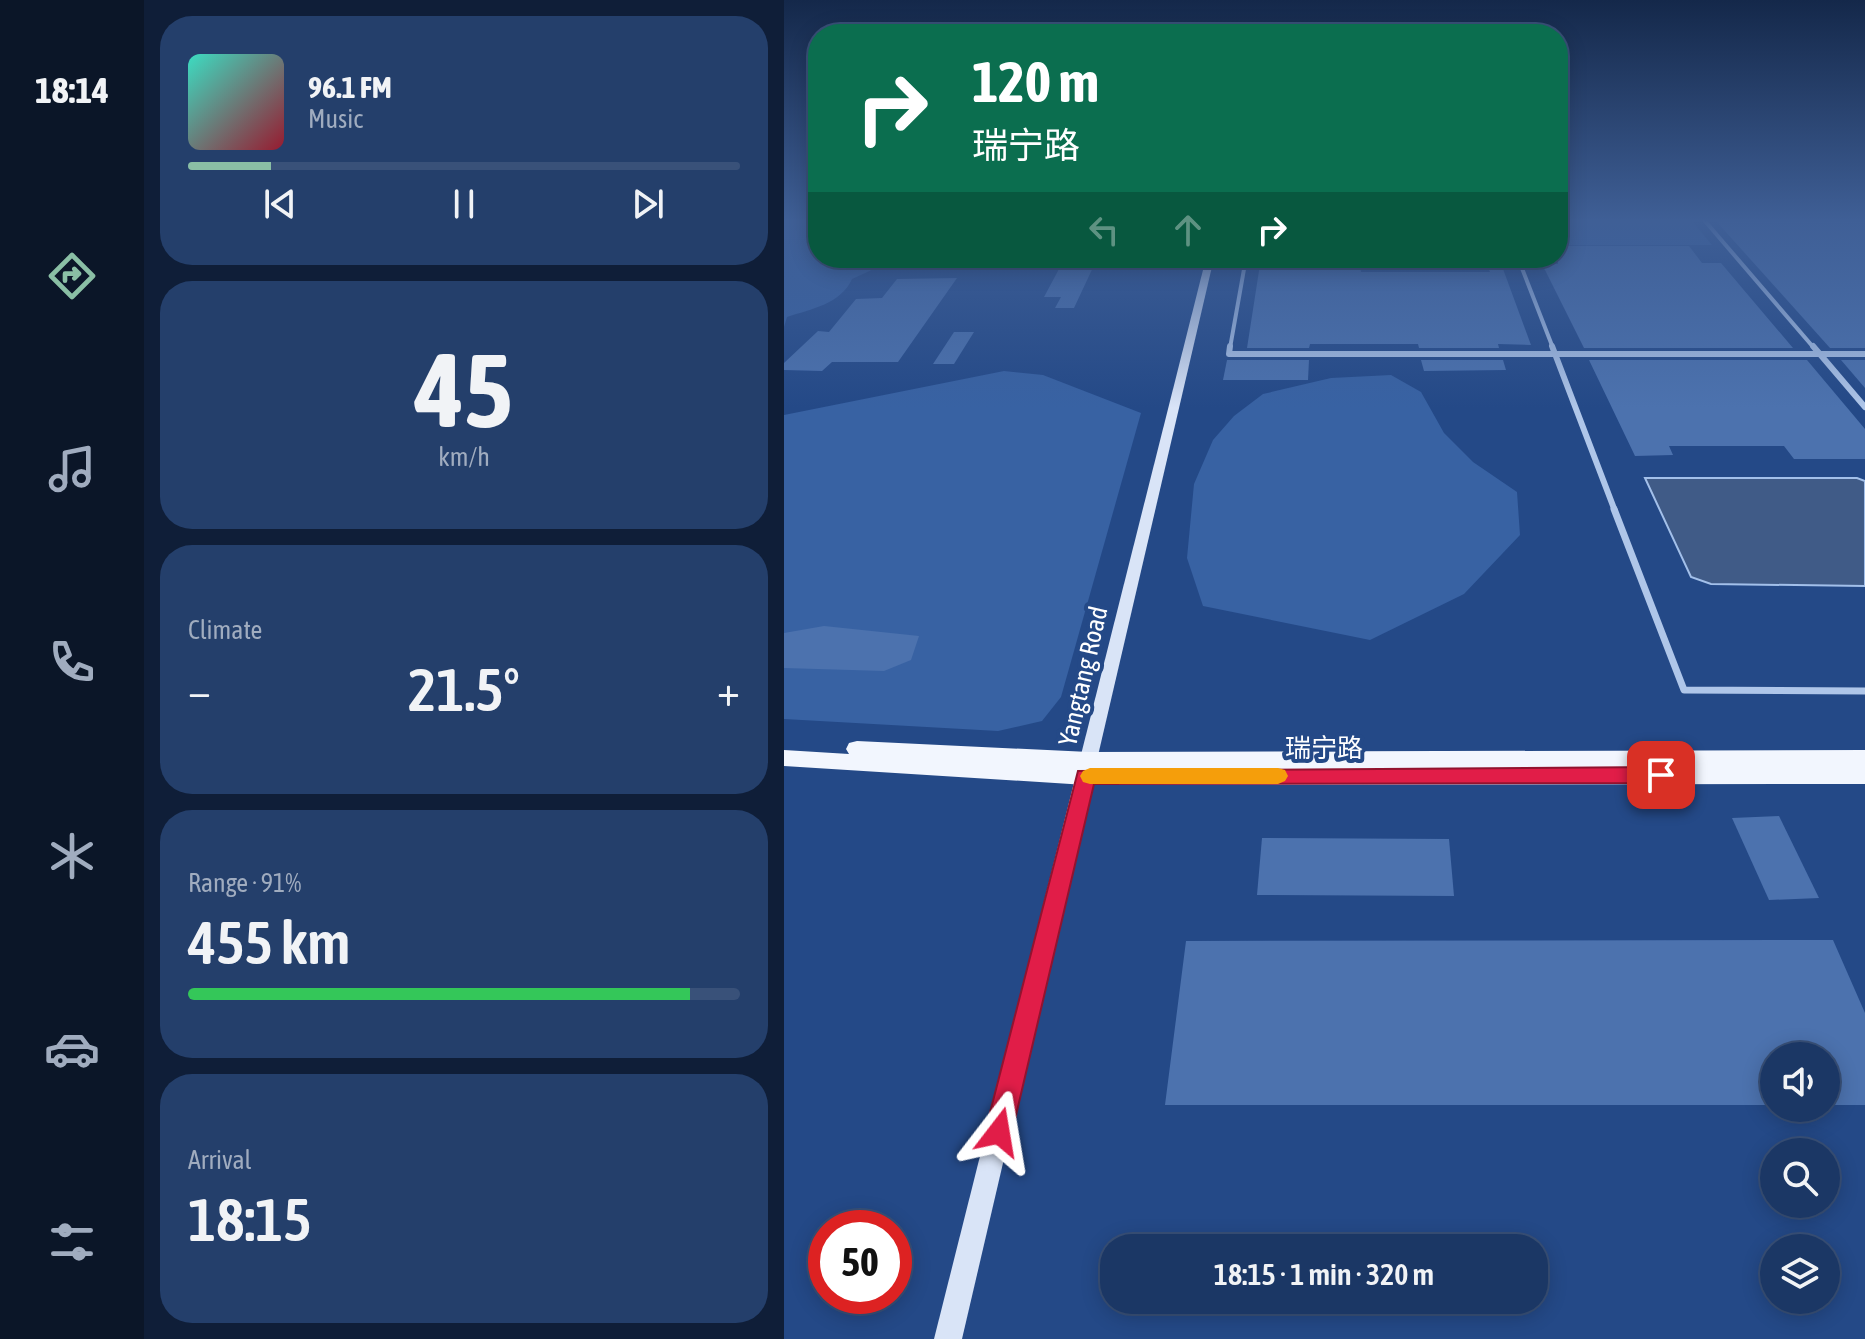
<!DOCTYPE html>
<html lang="en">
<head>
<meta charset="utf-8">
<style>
	:root { --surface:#1b3765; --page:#243f6b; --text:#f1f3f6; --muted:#a0acbf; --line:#395179; --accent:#8abfa5 }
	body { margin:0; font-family:"Asap Condensed","Noto Sans SC",sans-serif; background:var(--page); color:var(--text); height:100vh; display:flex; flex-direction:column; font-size:30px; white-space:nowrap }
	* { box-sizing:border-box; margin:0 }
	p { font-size:26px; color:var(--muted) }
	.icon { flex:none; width:44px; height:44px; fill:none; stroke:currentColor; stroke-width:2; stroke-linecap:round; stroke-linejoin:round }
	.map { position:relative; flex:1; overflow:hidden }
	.sheet { display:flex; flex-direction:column; gap:16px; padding:16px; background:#0f1e38; width:640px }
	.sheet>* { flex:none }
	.hud { position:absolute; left:24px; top:24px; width:760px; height:244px; border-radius:32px; box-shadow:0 4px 20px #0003,0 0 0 2px var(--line); background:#0b6e4f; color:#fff; overflow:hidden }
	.controls { position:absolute; left:976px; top:1042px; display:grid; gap:16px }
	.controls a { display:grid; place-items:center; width:80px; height:80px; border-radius:50%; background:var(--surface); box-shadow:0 4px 20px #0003,0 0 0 2px var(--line); font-size:40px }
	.speed { position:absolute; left:24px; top:1210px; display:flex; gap:16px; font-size:40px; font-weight:700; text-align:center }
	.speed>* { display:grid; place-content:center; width:104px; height:104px; border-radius:50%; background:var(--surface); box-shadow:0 4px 20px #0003,0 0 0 2px var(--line); line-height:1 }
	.speed .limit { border:12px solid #d22; background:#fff; color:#111 }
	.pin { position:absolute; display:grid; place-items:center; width:68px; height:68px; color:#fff; margin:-34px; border-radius:16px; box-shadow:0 4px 12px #0006 }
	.me { position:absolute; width:88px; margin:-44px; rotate:14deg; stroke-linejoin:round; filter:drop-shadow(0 0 6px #0008) }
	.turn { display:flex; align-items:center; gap:28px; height:168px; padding:0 32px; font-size:36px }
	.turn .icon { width:104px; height:104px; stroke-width:2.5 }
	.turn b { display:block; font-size:56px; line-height:68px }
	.lanes { display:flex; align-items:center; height:76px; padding:0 32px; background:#0003; justify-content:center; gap:40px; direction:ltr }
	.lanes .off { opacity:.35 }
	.big { font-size:60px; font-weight:600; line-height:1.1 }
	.sheet .widget { flex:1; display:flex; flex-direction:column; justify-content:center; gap:12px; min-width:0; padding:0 28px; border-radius:32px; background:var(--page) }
	.sheet .dial { align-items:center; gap:0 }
	.dial b { font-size:104px; line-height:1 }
	.song { display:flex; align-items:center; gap:24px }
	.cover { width:96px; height:96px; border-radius:12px; background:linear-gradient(135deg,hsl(170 70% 55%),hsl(350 70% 35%)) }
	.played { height:8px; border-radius:4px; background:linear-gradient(90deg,var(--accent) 15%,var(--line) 15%) }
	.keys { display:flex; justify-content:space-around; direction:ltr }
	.heat { display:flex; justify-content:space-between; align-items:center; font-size:44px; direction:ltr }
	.charge { height:12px; border-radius:6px; background:linear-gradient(90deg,#34c759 91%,var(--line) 0) }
	.trip { position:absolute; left:316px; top:1234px; width:448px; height:80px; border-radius:32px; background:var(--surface); box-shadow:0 4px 20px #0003,0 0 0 2px var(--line); font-weight:600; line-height:80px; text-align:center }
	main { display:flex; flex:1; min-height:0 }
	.dock { display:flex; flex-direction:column; width:144px; justify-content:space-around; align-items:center; background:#0b1628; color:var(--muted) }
	.dock .icon { width:56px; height:56px }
	.dock .active { color:var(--accent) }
	.dock b { font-size:36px; color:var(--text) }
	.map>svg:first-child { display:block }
</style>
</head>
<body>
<main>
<nav class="dock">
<b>18:14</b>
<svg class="icon active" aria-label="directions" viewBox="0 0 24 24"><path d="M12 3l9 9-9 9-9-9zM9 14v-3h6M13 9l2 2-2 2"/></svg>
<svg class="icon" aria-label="music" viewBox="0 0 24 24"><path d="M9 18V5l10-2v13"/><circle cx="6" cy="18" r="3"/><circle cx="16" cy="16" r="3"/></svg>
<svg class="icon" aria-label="phone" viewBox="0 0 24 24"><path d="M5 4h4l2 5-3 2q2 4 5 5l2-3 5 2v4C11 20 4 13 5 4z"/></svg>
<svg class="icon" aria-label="climate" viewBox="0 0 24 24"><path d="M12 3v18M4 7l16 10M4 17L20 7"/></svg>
<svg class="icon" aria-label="car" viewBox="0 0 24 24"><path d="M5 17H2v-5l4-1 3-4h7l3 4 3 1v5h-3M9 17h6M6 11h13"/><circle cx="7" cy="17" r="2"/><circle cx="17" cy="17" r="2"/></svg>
<svg class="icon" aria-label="filters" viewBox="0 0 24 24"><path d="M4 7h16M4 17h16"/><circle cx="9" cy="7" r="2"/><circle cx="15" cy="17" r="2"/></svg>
</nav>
<section class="sheet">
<div class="widget">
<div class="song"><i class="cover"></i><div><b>96.1 FM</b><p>Music</p></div></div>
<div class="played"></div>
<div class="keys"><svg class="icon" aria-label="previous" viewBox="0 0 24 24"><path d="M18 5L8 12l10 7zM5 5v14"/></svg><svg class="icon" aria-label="pause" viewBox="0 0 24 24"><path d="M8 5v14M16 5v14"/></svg><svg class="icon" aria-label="next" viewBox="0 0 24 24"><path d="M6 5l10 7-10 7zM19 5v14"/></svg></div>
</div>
<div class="widget dial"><b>45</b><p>km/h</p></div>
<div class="widget"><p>Climate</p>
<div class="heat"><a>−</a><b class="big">21.5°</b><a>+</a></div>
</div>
<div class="widget"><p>Range · 91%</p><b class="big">455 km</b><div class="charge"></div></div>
<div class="widget"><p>Arrival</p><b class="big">18:15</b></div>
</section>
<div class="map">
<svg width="1081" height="1339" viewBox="0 0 1081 1339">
	<rect width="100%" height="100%" fill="#244987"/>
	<!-- green -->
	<g fill="#3862a3">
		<path d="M0,221H34V258H114L68,279C57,304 27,309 3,317L0,327Z"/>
		<polygon points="774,221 908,221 928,245 774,245"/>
		<polygon points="220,371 259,375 357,413 277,697 258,721 214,731 0,719 0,415"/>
		<polygon points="607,375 637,392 660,433 689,462 733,492 736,535 680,594 586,640 419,606 403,558 410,484 429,440 450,416 479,394 547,378"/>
	</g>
	<!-- water -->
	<polygon fill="#405b87" stroke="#a3c0ea" stroke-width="2" points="861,478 1073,478 1081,481 1081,586 927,584 907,577"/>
	<!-- building -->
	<g fill="#4c72ae">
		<polygon points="932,221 1081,221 1081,348 1046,348"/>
		<polygon points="774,246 905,246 918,263 937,263 1009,348 800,348 758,264 774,264"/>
		<polygon points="477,258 575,258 577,272 706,272 700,258 715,258 747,345 714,344 715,348 635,348 634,344 526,344 525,348 463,348"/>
		<polygon points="293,261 312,261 290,308 271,308 277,297 260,297 275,269 289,269"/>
		<polygon points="173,278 114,362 48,362 38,371 0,370 0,363 34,331 45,332 72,299 98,298 113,279"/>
		<polygon points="170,332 190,332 170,364 149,364"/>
		<polygon points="443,360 525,360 524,380 439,380"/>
		<polygon points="637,360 719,360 722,370 640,371"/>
		<polygon points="805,360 1023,360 1081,429 1081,459 1010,459 1000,446 885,446 889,455 851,456"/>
		<polygon points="1057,360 1081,360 1081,388"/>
		<polygon points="40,626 135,636 127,660 100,671 0,668 0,633"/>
		<polygon points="995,816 1035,898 985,900 948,818"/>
		<polygon points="478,838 665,839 670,896 473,895"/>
		<polygon points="1049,940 1081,1013 1081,1105 1042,1105 1042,1056 990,1056 990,1105 381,1105 402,941"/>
	</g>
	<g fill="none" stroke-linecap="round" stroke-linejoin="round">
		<!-- minor-far2 -->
		<g stroke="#afc6e9" stroke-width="4">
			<polyline points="921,221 1030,348"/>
			<polyline points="734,258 769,348"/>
			<polyline points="446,348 462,258"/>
		</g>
		<!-- minor-far1 -->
		<g stroke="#afc6e9" stroke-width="6">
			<polyline points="446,346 445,354 1081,354"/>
			<polyline points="768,346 831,511"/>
			<polyline points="1029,346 1081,407"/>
		</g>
		<!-- minor -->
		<polyline stroke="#afc6e9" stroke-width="7" points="830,509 900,690 1081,691"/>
		<!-- secondary -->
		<polygon fill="#d9e4f7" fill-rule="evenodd" points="422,258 430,258 178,1339 150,1339"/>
		<!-- primary -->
		<polygon fill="#f2f6fe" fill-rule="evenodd" points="73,741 305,752 1081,750 1081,766 930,767 1081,766 1081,784 302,785 0,766 0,750 65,754 62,749 65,743"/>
	</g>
	<!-- sky -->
	<linearGradient id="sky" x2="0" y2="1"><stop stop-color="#14284a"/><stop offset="0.54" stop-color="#3f5f96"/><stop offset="1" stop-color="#3f5f96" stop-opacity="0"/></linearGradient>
	<rect width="1081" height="408" fill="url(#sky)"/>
	<!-- route -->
	<polygon fill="#e11d48" stroke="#92132f" stroke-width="2" points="877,767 884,770 887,775 884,781 877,783 310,784 228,1132 224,1141 215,1145 205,1141 201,1132 294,771"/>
	<!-- slow -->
	<polygon fill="#f59e0b" points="306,768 494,768 501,770 504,776 501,781 494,784 306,784 299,782 296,776 299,771"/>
	<g text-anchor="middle" stroke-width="8" stroke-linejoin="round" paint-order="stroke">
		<!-- street labels -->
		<g font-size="26" fill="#fff" stroke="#244987">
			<text transform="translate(299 676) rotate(-77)" y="9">Yangtang Road</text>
			<text x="540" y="757">瑞宁路</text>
		</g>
	</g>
</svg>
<div class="controls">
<a><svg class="icon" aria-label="sound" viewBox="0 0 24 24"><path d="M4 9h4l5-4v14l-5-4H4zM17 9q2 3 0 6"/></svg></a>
<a><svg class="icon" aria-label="search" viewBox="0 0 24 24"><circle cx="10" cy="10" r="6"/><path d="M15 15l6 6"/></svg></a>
<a><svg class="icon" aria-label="layers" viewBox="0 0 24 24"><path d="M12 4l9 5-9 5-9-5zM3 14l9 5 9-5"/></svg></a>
</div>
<div class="speed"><div class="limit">50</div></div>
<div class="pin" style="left:877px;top:775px;background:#d93025"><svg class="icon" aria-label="arrive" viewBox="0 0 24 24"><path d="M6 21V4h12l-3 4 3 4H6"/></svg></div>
<svg class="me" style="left:215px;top:1132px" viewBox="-20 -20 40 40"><path d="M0-17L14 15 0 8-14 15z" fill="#e11d48" stroke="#fff" stroke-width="4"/></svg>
<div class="trip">18:15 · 1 min · 320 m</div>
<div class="hud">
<div class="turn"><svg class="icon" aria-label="right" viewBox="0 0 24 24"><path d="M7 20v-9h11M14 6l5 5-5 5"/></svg><div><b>120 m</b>瑞宁路</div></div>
<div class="lanes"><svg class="icon off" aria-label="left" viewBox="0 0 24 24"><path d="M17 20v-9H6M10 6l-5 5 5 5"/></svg><svg class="icon off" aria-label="ahead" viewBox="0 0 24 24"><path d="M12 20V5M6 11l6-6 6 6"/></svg><svg class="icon" aria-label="right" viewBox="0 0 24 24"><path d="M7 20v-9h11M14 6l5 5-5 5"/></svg></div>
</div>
</div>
</main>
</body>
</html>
